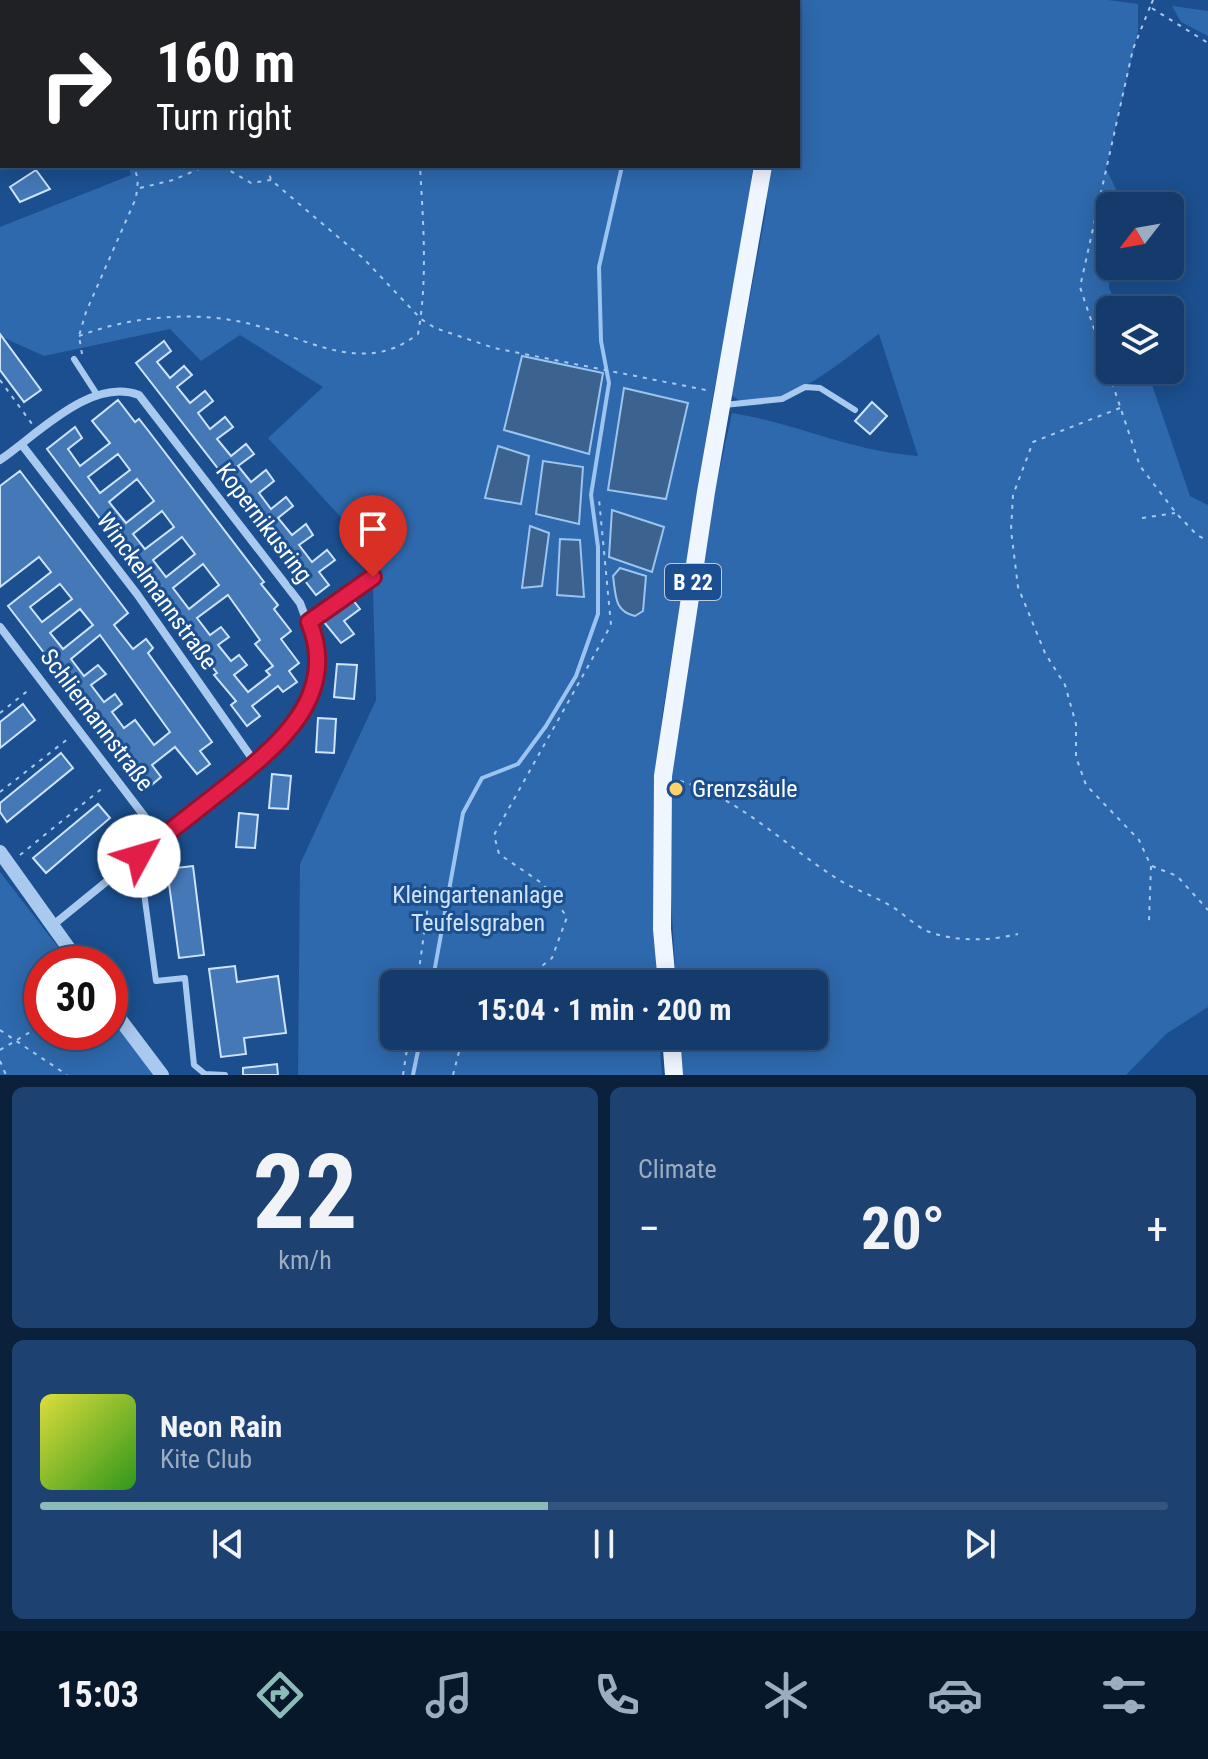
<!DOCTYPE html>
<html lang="en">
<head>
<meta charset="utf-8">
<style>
	:root { --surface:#143b6b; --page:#1d4271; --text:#f1f3f6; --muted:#9dadc1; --line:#33557e; --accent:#8bbbb9 }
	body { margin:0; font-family:"Roboto Condensed",sans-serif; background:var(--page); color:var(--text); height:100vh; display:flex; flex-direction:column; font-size:30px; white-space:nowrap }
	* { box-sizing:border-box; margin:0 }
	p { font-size:26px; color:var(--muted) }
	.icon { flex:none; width:44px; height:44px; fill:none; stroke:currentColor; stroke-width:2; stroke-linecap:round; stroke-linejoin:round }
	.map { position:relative; height:1075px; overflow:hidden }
	.sheet { display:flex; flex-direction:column; gap:12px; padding:12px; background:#0b203b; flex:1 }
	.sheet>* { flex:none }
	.top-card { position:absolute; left:0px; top:0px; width:800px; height:168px; box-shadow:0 4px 20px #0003,0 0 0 2px var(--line); background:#202124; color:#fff; overflow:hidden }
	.needle { width:52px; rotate:239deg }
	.controls { position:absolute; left:1096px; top:192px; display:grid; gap:16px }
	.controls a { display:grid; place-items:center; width:88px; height:88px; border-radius:12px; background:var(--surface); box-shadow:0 4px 20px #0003,0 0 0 2px var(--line); font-size:40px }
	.speed { position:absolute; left:24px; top:946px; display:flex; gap:16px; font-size:40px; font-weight:700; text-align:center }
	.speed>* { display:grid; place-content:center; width:104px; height:104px; border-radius:50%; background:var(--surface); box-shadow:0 4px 20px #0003,0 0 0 2px var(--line); line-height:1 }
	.speed .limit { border:12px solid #d22; background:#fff; color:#111 }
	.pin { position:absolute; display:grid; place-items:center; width:68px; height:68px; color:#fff; margin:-82px -34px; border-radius:50% 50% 50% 0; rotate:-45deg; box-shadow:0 0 8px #0007 }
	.pin .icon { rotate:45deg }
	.me { position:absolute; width:88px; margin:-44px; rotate:51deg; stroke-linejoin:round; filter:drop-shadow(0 0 6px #0008) }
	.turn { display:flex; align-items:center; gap:28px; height:168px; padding:0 24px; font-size:36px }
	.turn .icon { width:104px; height:104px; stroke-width:2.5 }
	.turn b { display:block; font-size:56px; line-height:68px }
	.big { font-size:60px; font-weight:700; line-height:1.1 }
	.sheet .widget { flex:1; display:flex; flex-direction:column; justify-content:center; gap:12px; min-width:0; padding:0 28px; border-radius:12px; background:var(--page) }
	.sheet .dial { align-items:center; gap:0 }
	.dial b { font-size:104px; line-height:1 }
	.song { display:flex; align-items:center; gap:24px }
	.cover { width:96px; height:96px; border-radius:12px; background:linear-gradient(135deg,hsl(60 70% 55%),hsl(110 70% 35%)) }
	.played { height:8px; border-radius:4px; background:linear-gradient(90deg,var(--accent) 45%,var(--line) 45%) }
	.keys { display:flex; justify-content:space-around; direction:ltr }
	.heat { display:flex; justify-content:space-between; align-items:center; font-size:44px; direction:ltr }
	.sheet .tiles { flex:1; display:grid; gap:12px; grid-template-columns:1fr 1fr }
	.widget:last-child { grid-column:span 2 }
	.trip { position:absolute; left:380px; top:970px; width:448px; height:80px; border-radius:12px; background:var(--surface); box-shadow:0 4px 20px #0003,0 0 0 2px var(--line); font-weight:700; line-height:80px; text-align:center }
	.tabs { display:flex; height:128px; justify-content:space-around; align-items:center; background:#08182b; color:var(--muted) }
	.tabs .icon { width:56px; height:56px }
	.tabs .on { color:var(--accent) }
	.tabs b { font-size:36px; color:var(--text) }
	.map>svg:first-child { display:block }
</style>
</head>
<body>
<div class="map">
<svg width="1208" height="1075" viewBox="0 0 1208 1075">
	<rect width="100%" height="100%" fill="#1b4f8f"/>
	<!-- green -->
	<g fill="#2e69ad" fill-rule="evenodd">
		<rect x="508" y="0" width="225" height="2"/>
		<path d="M757,0H1108L1138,4V31L1106,169L1118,193L1117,206H1110L1109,288L1119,310H1110V370H1147L1190,496L1208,505V1007L1166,1034L1126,1075H682L679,1036H814V984H676L671,898V759L709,518L732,413C795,423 853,452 918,456L879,334C850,354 766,429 732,395L766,210L769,166H798V2Z"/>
		<polygon points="1172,6 1208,11 1208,36 1181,22"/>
		<path d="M128,166H753L741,262L714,389L662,717L657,772L654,908L657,984H394V1036H659L662,1075H298L300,864L376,700L372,551L268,438L323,387L240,335L201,361L170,329L44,356L0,336V227L131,175ZM612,510H616L663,527L609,553ZM530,527L549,533L523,588H522Z"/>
		<polygon points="0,872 71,964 42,964 42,1032 110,1032 110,1015 154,1075 0,1075"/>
	</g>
	<!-- water -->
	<g fill="#3c6290" stroke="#9cc4f0" stroke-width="2">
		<polygon points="522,356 603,373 589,454 504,430"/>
		<polygon points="624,388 688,403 666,499 608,490"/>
		<polygon points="498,446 529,456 521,504 485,498"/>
		<polygon points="543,461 583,467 579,524 536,514"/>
		<polygon points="612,510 664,527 652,572 609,557"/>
		<polygon points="530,526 549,533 542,586 522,588"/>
		<polygon points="560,539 580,540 584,597 557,595"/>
		<path d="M620,568L646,576L643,611L635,616C614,611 616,596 613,576Z"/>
	</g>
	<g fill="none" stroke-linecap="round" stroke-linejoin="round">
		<!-- stream -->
		<g stroke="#9cc4f0" stroke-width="4">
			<polyline points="639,2 639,0"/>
			<polyline points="432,984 463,813 482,778 518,764 546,726 576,676 598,614 598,547 591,495 609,383 601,341 599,267 622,166"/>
			<polyline points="413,1075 421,1036"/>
		</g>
	</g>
	<!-- building -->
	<g fill="#4478b7" stroke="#cfe3fa" stroke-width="2" fill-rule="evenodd">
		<polygon points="36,170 50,189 20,202 10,187"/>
		<polygon points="0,334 41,390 24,402 0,370"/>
		<polygon points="164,341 171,351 157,362 170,378 184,366 192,375 177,387 190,403 205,391 213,401 198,413 210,429 225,417 233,427 217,439 231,456 246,444 254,454 238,466 251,482 266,470 274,481 259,493 271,509 286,497 293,506 278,518 292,535 306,524 313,535 299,545 312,562 327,550 335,560 319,572 329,585 316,595 136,363"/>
		<path d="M118,400L135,422L139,419L147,429L264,582L261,584L278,605L274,609L291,631L281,639L299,663L289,671L297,682L283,692L278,686L252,706L260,716L247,726L231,705L236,701L214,675L217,673L47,449L75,427L82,438L68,449L80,466L110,443L92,421ZM118,454L130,470L100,493L88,477ZM137,479L154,501L126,523L109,502ZM162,511L174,527L145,549L133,534ZM182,537L195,554L166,577L153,560ZM203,564L219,585L189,609L173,588ZM228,595L260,640L255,644L273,666L266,671L270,675L248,692L234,675L247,665L239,655L231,661L218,645L229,637L221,627L210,635L197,618Z"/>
		<polygon points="872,402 887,416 870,434 855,421"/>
		<path d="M20,471L128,613L114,625L133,649L146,639L153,648L148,653L212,742L200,751L210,764L197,774L175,747L152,765L161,777L148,788L8,606L51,572L39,557L0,587V486ZM60,584L72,599L42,622L30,607ZM80,609L93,625L63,649L50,633ZM100,635L170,732L154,745L135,720L124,728L112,712L122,704L115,694L104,702L91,685L106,674L98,665L84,676L71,659Z"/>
		<polygon points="352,599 360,609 344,621 354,634 341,643 323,621"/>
		<polygon points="337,664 357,665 354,699 334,697"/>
		<polygon points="23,704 35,720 0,748 0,722"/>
		<polygon points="318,718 336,719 334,753 316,752"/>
		<polygon points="61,753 73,768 7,822 0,812 0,803"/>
		<polygon points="272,774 291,776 288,809 269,808"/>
		<polygon points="98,804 110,818 46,873 33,858"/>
		<polygon points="239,813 258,815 255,848 236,847"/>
		<polygon points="193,866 204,955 179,958 167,869"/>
		<polygon points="235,966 237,982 278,976 286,1033 244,1038 246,1054 221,1057 209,969"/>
		<polygon points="277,1064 278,1075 243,1075 243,1068"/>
	</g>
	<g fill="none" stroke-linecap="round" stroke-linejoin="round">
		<!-- path -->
		<g stroke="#a9c9ee" stroke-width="2" stroke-dasharray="4 6" stroke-linecap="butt">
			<polyline points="1153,0 1150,7 1208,43"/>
			<polyline points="508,2 509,0"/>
			<polyline points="1150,7 1133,49 1080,287 1140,466 1176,513 1197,535 1208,541"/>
			<polyline points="0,90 2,93"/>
			<polyline points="222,166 251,183 271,180"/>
			<polyline points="267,166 271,180 364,259 421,319 435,328 494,348 706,390"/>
			<polyline points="140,188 173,180 206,166"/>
			<path d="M79,336C126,318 182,312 231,320C298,330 358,381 418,334C428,279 423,221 420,166"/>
			<polyline points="82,354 79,336 86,312 136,198 138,180 134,166"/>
			<polyline points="0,380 32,424"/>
			<polyline points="1120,408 1033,442 1013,495 1011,530 1018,587 1045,653 1065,685 1076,724 1076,757 1086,785 1139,840 1151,866 1149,921"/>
			<polyline points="1142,518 1175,513"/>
			<polyline points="0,713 31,688"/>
			<path d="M680,781C740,798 784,845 836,878C853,889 874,896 891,906C903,913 914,925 927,931C954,942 990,941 1018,934"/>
			<polyline points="0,792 69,738"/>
			<polyline points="20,855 105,786"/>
			<polyline points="1152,866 1177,876 1208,910"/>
			<polyline points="417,984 430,891"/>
			<polyline points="519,984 552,958 567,917 543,884 499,854 494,835 611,625 599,499"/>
			<polyline points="0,1030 67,1075"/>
			<polyline points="0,1050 42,1025"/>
			<polyline points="0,1061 6,1075"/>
			<polyline points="403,1075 409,1036"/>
			<polyline points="453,1075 463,1036"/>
		</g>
		<!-- service -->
		<g stroke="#a9c9ee" stroke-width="6">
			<polyline points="105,0 106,2"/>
			<polyline points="181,0 182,2"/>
			<polyline points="255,0 257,2"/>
			<polyline points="335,0 336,2"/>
			<polyline points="74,359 96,393"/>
			<polyline points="724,405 782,399 805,387 820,388 855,410"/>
			<polyline points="309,622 373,577"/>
			<polyline points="139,856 156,981 185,978 194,1065 205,1074 225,1075"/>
		</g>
		<!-- minor -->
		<g stroke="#a9c9ee" stroke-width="8">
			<polyline points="24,0 26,2"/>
			<polyline points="426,0 427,2"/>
			<polyline points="0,132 2,131"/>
			<polyline points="22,445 137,594 256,764"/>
			<path d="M0,460C38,434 91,377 139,395L300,603L317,648L318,669L307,705L287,735L53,925"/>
			<polyline points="0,627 161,838"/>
		</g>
		<!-- tertiary -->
		<g stroke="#a9c9ee" stroke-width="14">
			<polyline points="0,852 80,964"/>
			<polyline points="110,1006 162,1075"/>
		</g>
		<!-- primary -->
		<g stroke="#f0f6ff" stroke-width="18">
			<polyline points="747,0 748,2"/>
			<polyline points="667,984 662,929 663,776 706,492 763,166"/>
			<polyline points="671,1036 674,1075"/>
		</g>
	</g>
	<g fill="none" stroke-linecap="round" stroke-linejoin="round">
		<defs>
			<path id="route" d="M139,856C166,834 193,813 221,791C274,749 341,698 309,622L373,577"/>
		</defs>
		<!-- route casing -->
		<use href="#route" stroke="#92132f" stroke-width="20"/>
		<!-- route -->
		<use href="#route" stroke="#e11d48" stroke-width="14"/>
	</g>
	<!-- markers -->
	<circle fill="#ffd166" stroke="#1b4f8f" stroke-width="3" cx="676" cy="789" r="8"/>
	<g text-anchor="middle" stroke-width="6" stroke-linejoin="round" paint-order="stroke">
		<!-- shield labels -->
		<rect fill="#1b4f8f" stroke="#bbcadd" stroke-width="2" x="665" y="564" width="56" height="36" rx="6"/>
		<g font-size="22" font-weight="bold" fill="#fff">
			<text x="693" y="590">B 22</text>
		</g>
		<!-- street labels -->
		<g font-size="24" fill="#fff" stroke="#1b4f8f">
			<text transform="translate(264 523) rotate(53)" y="8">Kopernikusring</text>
			<text transform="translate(157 591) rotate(54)" y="8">Winckelmannstraße</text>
			<text transform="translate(97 720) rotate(53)" y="8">Schliemannstraße</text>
		</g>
		<!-- poi labels -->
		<g font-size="24" fill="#fff" stroke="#1b4f8f" text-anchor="start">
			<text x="692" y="797">Grenzsäule</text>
		</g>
		<!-- park labels -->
		<g font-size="24" fill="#cfe3fa" stroke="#1b4f8f">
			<text x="478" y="903">Kleingartenanlage<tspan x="478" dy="28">Teufelsgraben</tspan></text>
		</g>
	</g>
</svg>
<div class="controls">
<a><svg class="needle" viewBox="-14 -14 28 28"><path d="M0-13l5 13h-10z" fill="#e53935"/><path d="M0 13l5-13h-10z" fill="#9dadc1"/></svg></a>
<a><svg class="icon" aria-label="layers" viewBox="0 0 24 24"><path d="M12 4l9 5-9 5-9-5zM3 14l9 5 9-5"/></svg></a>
</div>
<div class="speed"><div class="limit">30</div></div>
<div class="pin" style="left:373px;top:577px;background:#d93025"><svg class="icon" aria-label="arrive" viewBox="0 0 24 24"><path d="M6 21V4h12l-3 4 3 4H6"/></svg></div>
<svg class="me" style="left:139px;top:856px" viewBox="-20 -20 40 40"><circle r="19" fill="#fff"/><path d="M0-13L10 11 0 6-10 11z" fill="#e11d48"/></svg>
<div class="trip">15:04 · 1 min · 200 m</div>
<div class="top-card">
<div class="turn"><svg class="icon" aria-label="right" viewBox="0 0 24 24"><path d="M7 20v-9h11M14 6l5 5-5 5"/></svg><div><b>160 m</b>Turn right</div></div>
</div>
</div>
<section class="sheet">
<div class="tiles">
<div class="widget dial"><b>22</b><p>km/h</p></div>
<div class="widget"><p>Climate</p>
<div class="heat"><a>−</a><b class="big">20°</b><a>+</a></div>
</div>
<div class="widget">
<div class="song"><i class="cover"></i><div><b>Neon Rain</b><p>Kite Club</p></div></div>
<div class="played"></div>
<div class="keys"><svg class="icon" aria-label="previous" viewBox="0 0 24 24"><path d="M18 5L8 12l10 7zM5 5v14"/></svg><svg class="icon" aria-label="pause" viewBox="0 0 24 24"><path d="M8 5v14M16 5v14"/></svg><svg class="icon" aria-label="next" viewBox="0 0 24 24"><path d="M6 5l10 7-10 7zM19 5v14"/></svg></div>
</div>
</div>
</section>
<nav class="tabs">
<b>15:03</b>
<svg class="icon on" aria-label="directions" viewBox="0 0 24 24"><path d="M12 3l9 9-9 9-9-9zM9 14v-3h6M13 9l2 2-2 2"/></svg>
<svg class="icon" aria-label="music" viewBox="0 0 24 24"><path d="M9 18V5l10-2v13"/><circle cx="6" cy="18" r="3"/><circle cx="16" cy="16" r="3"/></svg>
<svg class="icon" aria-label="phone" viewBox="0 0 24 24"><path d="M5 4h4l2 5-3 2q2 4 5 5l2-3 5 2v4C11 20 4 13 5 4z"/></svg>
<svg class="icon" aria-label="climate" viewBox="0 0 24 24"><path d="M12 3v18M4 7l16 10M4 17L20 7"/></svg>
<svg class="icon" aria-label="car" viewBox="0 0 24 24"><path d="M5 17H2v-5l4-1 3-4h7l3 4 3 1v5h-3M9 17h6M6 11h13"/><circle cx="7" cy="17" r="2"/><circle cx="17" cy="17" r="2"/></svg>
<svg class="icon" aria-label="filters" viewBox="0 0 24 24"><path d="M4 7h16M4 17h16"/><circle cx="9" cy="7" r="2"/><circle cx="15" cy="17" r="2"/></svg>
</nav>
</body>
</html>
